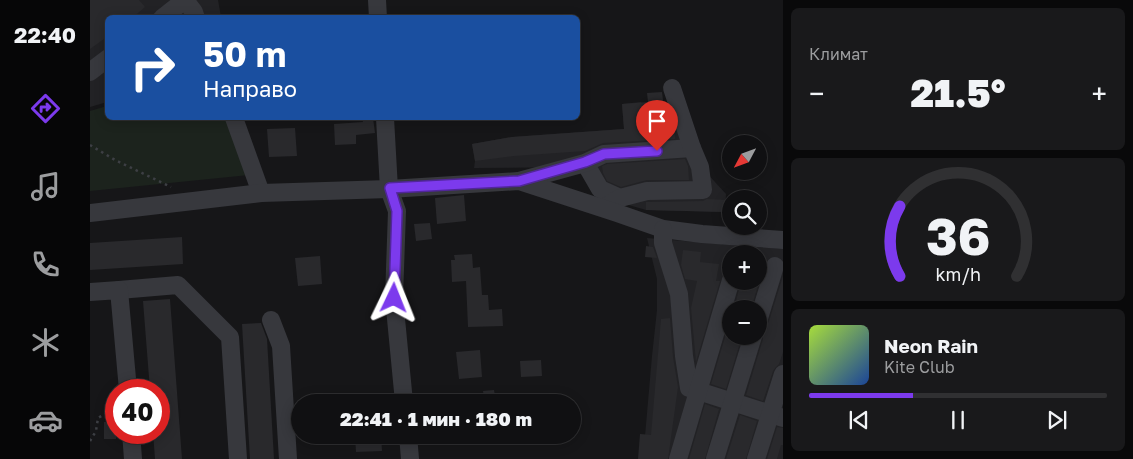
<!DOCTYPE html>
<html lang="ru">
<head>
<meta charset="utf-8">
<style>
	:root { --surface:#101012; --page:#19191b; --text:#f1f3f6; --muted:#9c9d9f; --line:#303032; --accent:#7c3aed }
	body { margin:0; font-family:"Golos Text",sans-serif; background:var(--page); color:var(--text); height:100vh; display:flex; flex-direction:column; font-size:19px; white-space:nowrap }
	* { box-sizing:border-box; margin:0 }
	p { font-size:16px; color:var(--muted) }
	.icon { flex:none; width:28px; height:28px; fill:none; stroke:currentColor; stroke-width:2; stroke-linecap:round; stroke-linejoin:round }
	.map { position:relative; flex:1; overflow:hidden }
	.details { display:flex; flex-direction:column; gap:8px; padding:8px; background:#09090a; width:350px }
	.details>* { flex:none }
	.banner { position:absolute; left:15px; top:15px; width:475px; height:105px; border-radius:8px; box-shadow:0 2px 12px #0003,0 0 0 1px var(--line); background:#1a4fa0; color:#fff; overflow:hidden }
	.needle { width:32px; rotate:229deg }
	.buttons { position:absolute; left:632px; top:135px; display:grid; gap:10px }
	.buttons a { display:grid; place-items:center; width:45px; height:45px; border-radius:50%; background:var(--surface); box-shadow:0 2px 12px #0003,0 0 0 1px var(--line); font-size:25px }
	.speed { position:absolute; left:15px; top:379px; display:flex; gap:10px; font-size:25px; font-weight:700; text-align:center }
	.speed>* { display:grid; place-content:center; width:65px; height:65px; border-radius:50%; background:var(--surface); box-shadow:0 2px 12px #0003,0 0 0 1px var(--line); line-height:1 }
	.speed .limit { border:8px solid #d22; background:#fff; color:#111 }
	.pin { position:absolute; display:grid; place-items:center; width:42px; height:42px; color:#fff; margin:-51px -21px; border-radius:50% 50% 50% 0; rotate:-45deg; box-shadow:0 0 5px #0007 }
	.pin .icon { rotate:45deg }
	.me { position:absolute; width:55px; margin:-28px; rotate:2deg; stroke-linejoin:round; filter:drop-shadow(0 0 4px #0008) }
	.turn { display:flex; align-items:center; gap:18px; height:105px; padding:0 15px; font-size:22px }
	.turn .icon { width:65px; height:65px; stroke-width:2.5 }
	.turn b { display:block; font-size:35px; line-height:42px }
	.big { font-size:38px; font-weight:800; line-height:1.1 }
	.details .widget { flex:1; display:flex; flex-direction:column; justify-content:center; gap:8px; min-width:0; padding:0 18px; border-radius:8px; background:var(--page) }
	.details .dial { align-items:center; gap:0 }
	.dial svg { height:130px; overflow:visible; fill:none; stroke:var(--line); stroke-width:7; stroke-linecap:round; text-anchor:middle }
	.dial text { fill:var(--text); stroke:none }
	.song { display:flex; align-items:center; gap:15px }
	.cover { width:60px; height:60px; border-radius:8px; background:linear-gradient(135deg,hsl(80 70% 55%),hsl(220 70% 35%)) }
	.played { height:5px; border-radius:2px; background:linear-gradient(90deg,var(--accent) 35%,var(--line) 35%) }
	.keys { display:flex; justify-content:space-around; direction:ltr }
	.heat { display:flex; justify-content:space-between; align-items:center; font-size:28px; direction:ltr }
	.trip { position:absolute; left:201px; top:394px; width:290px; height:50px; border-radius:25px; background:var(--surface); box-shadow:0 2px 12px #0003,0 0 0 1px var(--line); font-weight:800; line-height:50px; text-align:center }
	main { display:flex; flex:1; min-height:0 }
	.tabs { display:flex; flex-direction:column; width:90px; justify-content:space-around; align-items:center; background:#060607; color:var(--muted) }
	.tabs .icon { width:35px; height:35px }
	.tabs .active { color:var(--accent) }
	.tabs b { font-size:22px; color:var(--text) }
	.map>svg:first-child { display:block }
</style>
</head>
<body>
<main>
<nav class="tabs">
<b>22:40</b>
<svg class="icon active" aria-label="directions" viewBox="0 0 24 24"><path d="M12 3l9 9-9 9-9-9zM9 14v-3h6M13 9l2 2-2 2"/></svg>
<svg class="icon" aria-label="music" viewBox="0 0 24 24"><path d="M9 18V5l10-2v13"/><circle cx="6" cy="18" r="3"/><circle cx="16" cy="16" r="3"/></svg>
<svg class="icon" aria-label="phone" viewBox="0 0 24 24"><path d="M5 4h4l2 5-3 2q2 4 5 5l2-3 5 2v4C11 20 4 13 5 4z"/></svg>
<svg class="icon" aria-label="climate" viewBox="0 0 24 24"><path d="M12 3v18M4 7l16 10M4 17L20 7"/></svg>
<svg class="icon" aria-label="car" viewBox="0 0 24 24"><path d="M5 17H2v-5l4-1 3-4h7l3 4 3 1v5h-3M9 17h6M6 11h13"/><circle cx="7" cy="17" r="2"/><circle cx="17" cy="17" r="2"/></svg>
</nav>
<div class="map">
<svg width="693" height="459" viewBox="0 0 693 459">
	<rect width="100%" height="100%" fill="#161618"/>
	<!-- built -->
	<g fill="#222225" fill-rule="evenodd">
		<polygon points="0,0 128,0 131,17 18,18 17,102 0,107"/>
		<polygon points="551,102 553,118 583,116 614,170 636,194 635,212 556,210 518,199 492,167 384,168 385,161 382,144 422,137 534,129 532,104"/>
		<path d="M557,238L693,249V459H553L562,356L567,310V279ZM641,254H669V281H641ZM641,309H669V336H641Z"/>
	</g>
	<!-- green -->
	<polygon fill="#1c231d" points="17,106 18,118 137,118 159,175 0,191 0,111"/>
	<!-- building -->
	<g fill="#29292c">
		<polygon points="0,0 49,0 55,7 42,18 18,18 18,36 0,49"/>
		<polygon points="572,92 575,116 580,116 584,126 585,139 513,143 495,151 424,156 385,161 382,144 422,137 534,129 532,104 558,102 557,93"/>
		<polygon points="272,118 283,118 285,133 266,135 266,144 245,145 244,124 273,122"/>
		<polygon points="205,128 207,156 179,157 177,129"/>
		<polygon points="595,159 598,166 599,180 557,180 531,187 517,181 513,173 512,166 517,164"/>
		<polygon points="374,195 376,221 347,224 345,198"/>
		<polygon points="617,199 636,200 635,212 556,210 556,202 558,202 613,201"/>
		<polygon points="340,223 342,239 326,241 324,224"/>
		<polygon points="92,237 93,264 0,270 0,243"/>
		<polygon points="556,246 563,247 567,258 555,257"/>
		<polygon points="593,250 611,252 610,262 629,264 626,281 630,281 606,362 601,308 607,281 595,279 591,265"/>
		<polygon points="382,254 383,268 390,267 392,295 398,295 399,310 412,309 413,326 378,327 376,281 362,282 361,260 365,260 364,255"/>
		<polygon points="230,256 232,284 208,286 205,258"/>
		<polygon points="669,263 674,265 661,309 644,309 651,281 669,281"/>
		<polygon points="693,276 693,352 689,364 686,367 683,371 673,401 656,395 673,339 672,328 677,325 679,321"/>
		<polygon points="80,299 92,459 65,459 63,432 69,432 69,390 60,390 53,301"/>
		<polygon points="641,317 641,336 652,336 636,389 621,384"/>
		<polygon points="580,318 583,357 588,387 578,459 548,459 550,434 561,435 571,319"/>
		<polygon points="171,323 177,339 184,459 160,459 152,324"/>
		<polygon points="390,350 392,377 369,379 366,352"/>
		<polygon points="451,360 452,376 431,377 430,361"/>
		<polygon points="404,390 406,402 395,402 393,391"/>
		<polygon points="615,404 629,409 615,459 599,459"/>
		<polygon points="650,415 667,421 656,459 636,459"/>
		<rect x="14" y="422" width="12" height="17"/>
		<polygon points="687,427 693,428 693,445 691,445 687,459 677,459"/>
		<polygon points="291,435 292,451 266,452 265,437"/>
	</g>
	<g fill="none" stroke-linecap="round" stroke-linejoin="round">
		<!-- path -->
		<g stroke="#3d3f44" stroke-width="2.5" stroke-dasharray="2.5 4" stroke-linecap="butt">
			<polyline points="0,145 25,160 81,187"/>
			<polyline points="0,441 6,431 8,418 26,408"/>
		</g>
		<!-- minor -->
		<g stroke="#37383d" stroke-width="18">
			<polyline points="287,0 288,18"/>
			<polyline points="72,18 95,0 104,12 106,18"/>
			<polyline points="0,72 18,58"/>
			<polyline points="144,118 171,193"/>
			<polyline points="295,118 299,189 307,211 304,298 314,402"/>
			<polyline points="495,163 510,189 530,198"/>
			<polyline points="429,181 495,163 514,154 602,148"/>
			<polyline points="514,208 530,198 557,191 613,190 610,167 602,148 582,88"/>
			<polyline points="0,213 171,193 299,189 429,181 527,213 573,229 612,234 693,240"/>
			<polyline points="573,229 573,243 589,294 594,356 599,388 693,418"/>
			<polyline points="29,290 88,285 140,337 148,459"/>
			<polyline points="0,292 29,290 38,390"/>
			<polyline points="669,318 685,266"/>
			<polyline points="181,320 191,346 198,459"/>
			<polyline points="41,432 43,459"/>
			<polyline points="318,435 320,459"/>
			<polyline points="588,459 641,280"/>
			<polyline points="625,459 663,336"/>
			<polyline points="666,459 693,374"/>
		</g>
	</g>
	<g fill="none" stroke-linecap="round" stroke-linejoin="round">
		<defs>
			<polyline id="route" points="304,298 307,211 300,188 429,181 495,162 514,154 567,151"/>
		</defs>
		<!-- route casing -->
		<use href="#route" stroke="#51269a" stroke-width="12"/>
		<!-- route -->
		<use href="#route" stroke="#7c3aed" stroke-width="9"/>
	</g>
</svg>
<div class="buttons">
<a><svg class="needle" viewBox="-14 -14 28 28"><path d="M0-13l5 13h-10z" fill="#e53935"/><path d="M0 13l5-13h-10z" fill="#9c9d9f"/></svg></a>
<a><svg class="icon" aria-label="search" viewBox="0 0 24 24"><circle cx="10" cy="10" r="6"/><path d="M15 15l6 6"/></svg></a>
<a>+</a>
<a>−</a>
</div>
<div class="speed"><div class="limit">40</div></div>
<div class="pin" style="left:567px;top:151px;background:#d93025"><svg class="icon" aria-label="arrive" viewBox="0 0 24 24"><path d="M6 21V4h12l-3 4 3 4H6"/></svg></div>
<svg class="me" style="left:304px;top:298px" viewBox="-20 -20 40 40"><path d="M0-17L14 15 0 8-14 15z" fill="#7c3aed" stroke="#fff" stroke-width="4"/></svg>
<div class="trip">22:41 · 1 мин · 180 m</div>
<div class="banner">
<div class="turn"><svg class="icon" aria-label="right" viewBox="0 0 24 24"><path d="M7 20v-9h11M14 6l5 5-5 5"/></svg><div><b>50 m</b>Направо</div></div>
</div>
</div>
<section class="details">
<div class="widget"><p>Климат</p>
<div class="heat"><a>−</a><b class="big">21.5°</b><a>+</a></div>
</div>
<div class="widget dial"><svg viewBox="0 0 100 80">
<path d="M14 69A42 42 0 1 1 86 69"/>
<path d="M14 69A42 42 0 0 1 14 26" stroke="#7c3aed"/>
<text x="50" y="56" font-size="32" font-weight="700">36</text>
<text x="50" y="72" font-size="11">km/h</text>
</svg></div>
<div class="widget">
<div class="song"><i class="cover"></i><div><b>Neon Rain</b><p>Kite Club</p></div></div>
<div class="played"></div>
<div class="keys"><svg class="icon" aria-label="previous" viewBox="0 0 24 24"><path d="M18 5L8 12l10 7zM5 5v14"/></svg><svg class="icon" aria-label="pause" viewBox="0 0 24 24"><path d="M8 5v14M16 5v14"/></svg><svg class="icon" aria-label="next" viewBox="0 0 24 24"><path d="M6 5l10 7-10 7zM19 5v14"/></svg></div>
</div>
</section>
</main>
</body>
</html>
